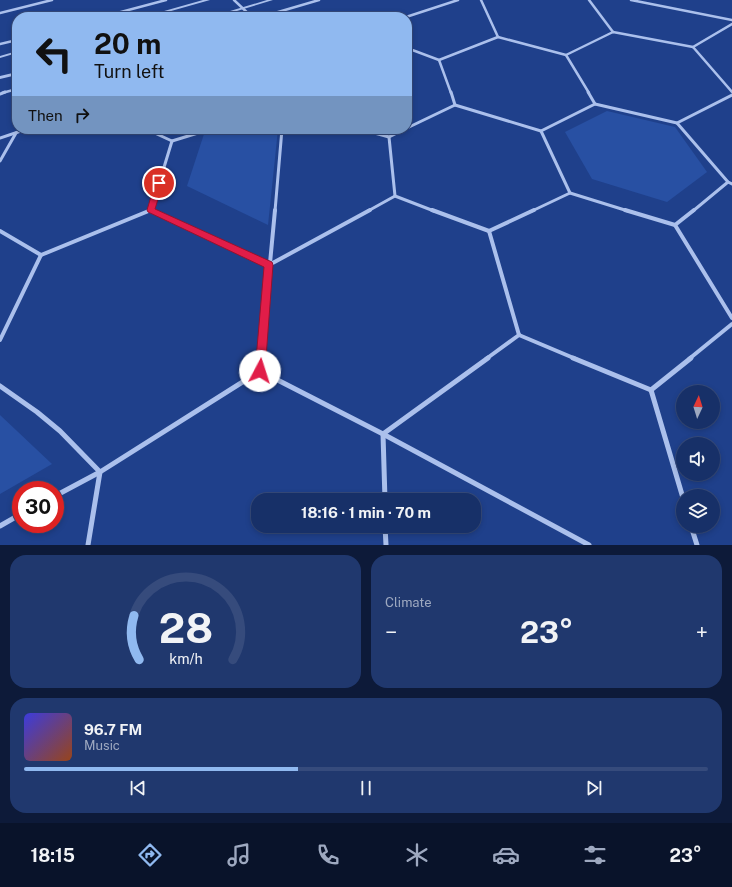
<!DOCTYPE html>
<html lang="en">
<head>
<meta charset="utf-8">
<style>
	:root { --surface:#173068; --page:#20386e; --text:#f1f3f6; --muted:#9ea9c0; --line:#364b7c; --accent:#90b9f0 }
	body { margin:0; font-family:"Public Sans",sans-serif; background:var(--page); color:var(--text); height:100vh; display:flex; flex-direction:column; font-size:15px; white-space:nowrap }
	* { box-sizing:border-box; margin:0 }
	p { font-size:13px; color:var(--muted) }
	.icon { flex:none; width:22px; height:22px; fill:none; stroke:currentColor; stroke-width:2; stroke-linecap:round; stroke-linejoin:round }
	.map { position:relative; height:545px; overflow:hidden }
	.drawer { display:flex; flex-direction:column; gap:10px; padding:10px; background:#0d1a39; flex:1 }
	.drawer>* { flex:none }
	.banner { position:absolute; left:12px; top:12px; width:400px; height:122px; border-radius:16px; box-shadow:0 2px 6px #0003,0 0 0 1px var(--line); background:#90b9f0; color:#111; overflow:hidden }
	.needle { width:26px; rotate:4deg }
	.buttons { position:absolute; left:676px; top:385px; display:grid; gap:8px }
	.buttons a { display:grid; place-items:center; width:44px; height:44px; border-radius:50%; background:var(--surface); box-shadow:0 2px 6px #0003,0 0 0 1px var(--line); font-size:20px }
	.speed { position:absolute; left:12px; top:481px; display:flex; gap:8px; font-size:20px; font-weight:700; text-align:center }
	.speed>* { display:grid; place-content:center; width:52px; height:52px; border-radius:50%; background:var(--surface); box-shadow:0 2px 6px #0003,0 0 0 1px var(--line); line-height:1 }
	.speed .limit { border:6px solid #d22; background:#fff; color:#111 }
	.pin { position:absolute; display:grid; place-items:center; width:34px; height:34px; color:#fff; margin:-17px; border:2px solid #fff; border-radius:50%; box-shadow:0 1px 4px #0007 }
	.me { position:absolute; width:44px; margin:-22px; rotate:5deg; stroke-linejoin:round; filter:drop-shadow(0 0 3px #0008) }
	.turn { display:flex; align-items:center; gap:14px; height:84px; padding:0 16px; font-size:18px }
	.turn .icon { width:52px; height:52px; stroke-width:2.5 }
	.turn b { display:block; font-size:28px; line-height:34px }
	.then { display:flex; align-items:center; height:38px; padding:0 16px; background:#0003; gap:8px; font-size:15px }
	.big { font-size:30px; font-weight:700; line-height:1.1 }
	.drawer .tile { flex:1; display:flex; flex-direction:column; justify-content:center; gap:6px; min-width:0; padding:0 14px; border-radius:16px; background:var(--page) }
	.drawer .dial { align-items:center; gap:0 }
	.dial svg { height:104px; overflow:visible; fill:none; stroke:var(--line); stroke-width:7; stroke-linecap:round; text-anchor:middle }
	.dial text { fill:var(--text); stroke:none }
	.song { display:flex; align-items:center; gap:12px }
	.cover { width:48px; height:48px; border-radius:6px; background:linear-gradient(135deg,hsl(240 70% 55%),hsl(20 70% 35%)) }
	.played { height:4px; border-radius:2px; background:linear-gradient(90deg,var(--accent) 40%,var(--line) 40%) }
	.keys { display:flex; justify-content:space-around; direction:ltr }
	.heat { display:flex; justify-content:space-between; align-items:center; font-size:22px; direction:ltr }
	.drawer .tiles { flex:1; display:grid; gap:10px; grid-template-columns:1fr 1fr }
	.tile:last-child { grid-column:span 2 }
	.trip { position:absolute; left:251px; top:493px; width:230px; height:40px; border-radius:16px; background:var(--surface); box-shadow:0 2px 6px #0003,0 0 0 1px var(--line); font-weight:700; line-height:40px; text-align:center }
	.tab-bar { display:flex; height:64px; justify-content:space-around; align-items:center; background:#09132a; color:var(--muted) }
	.tab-bar .icon { width:28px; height:28px }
	.tab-bar .selected { color:var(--accent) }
	.tab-bar b { font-size:18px; color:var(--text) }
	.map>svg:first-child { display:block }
</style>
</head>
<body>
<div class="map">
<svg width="732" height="545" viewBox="0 0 732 545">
	<rect width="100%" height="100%" fill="#1f408b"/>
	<!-- green -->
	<g fill="#2850a3">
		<polygon points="607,111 675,127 707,172 667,202 592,179 565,132"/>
		<polygon points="222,129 278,129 268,225 187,186 204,134"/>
		<polygon points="0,415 52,464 0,494"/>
	</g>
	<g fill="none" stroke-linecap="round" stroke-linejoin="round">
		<!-- minor-far3 -->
		<g stroke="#abc0ec" stroke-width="2.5">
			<polyline points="234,0 252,17"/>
			<polyline points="481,0 498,37"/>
			<polyline points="589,0 613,32"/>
			<polyline points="631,0 732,20"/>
			<polyline points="0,13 52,0"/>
			<polyline points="102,17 166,0"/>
			<polyline points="261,17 319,0"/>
			<polyline points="406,17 458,0"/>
			<polyline points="0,44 17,40"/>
			<polyline points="693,47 732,24"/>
			<polyline points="407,48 439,60 498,37 566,55 613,32 693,47 732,92"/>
			<polyline points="566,55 589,93"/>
			<polyline points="439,60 451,93"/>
			<polyline points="2,93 17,89"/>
		</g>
		<!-- minor-far2 -->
		<g stroke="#abc0ec" stroke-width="3">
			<polyline points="451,92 455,105"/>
			<polyline points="588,92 595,104"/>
			<polyline points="0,94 5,92"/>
			<polyline points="677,123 732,95"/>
			<polyline points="407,128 455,105 541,131 595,104 677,123 728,182 732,184"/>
			<polyline points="146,129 172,141 211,129"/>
			<polyline points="360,129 389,137 405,129"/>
			<polyline points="541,131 570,193"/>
			<polyline points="389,137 395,196"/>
			<polyline points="0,138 27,129"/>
			<polyline points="0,161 16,133"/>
			<polyline points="151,210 172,141"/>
			<polyline points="149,211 152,211"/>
			<polyline points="275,211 282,129"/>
			<polyline points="368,211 395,196 434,211"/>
			<polyline points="532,211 570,193 628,211"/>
			<polyline points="693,211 728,182"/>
		</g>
		<!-- minor-far1 -->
		<g stroke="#abc0ec" stroke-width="4">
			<polyline points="432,210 489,231 534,210"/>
			<polyline points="625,210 675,225 732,318"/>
			<polyline points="675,225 694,210"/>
			<polyline points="0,231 41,255"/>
			<polyline points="489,231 519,335"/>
			<polyline points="519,335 576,359"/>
			<polyline points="0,340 41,255 151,210 269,265 370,210"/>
			<polyline points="261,359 275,210"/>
			<polyline points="486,359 519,335"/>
			<polyline points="689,359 732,324"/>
		</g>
		<!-- minor -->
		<g stroke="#abc0ec" stroke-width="5">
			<polyline points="573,358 651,390"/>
			<polyline points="260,371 383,434 589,545"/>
			<polyline points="260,371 261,358"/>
			<polyline points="0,386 37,412 60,431 100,472 88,545"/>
			<polyline points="651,390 683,498"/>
			<polyline points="651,390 691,358"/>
			<polyline points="55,496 100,472 260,371"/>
			<polyline points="385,500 383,434 488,358"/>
			<polyline points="0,526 21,514"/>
			<polyline points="385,526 386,545"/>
			<polyline points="691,526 697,545"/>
		</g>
		<!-- tertiary -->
		<g fill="#abc0ec" fill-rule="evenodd">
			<polygon points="203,0 210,0 150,17 143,17"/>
			<polygon points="267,0 273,0 217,17 210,17"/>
			<polygon points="17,51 17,53 0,58 0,56"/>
			<polygon points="17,72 17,75 0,79 0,76"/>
		</g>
	</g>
	<!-- route -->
	<polygon fill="#e11d48" stroke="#92132f" points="159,180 163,183 155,209 272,262 273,265 265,371 264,374 260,376 256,374 255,371 264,267 148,212 147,210 155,183"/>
</svg>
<div class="buttons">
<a><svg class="needle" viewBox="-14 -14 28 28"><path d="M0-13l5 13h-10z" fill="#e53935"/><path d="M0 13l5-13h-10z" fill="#9ea9c0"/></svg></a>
<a><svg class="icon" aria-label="sound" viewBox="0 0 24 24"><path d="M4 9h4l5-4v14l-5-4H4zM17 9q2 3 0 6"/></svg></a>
<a><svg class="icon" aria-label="layers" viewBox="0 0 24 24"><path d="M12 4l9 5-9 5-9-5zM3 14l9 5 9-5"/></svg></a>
</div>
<div class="speed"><div class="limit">30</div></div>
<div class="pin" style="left:159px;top:183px;background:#d93025"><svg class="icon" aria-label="arrive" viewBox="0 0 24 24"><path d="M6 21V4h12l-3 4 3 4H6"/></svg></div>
<svg class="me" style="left:260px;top:371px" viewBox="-20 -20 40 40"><circle r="19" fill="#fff"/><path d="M0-13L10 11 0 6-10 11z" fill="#e11d48"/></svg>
<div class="trip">18:16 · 1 min · 70 m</div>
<div class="banner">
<div class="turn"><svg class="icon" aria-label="left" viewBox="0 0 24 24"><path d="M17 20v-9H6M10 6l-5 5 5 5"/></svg><div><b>20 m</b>Turn left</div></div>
<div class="then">Then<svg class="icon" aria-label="right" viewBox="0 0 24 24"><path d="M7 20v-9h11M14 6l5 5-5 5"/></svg></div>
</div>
</div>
<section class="drawer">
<div class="tiles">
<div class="tile dial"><svg viewBox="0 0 100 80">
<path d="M14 69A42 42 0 1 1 86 69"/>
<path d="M14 69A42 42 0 0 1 10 35" stroke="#90b9f0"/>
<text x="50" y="56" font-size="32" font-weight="700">28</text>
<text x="50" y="72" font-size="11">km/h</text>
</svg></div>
<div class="tile"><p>Climate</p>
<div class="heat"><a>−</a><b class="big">23°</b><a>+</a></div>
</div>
<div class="tile">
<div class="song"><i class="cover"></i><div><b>96.7 FM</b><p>Music</p></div></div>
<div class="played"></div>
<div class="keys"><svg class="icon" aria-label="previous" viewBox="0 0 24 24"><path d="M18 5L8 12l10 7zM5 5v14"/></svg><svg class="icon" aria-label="pause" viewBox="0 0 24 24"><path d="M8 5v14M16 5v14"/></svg><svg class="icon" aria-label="next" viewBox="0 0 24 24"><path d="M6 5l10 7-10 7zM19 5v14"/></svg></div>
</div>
</div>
</section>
<nav class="tab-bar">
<b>18:15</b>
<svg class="icon selected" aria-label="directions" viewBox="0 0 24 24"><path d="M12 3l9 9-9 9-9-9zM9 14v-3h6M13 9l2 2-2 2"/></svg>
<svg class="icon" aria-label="music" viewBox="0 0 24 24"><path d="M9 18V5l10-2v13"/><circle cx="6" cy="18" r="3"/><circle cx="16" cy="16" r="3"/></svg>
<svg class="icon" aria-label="phone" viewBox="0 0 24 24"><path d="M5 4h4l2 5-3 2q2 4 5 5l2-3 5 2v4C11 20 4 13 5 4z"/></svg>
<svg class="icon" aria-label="climate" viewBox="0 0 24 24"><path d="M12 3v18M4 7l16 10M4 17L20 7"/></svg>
<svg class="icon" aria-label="car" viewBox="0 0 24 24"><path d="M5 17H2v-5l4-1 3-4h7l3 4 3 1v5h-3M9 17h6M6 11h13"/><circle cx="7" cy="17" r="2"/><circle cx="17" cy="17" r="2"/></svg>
<svg class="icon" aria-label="filters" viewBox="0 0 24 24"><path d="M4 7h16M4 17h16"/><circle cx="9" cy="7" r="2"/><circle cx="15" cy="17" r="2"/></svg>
<b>23°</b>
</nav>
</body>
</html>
